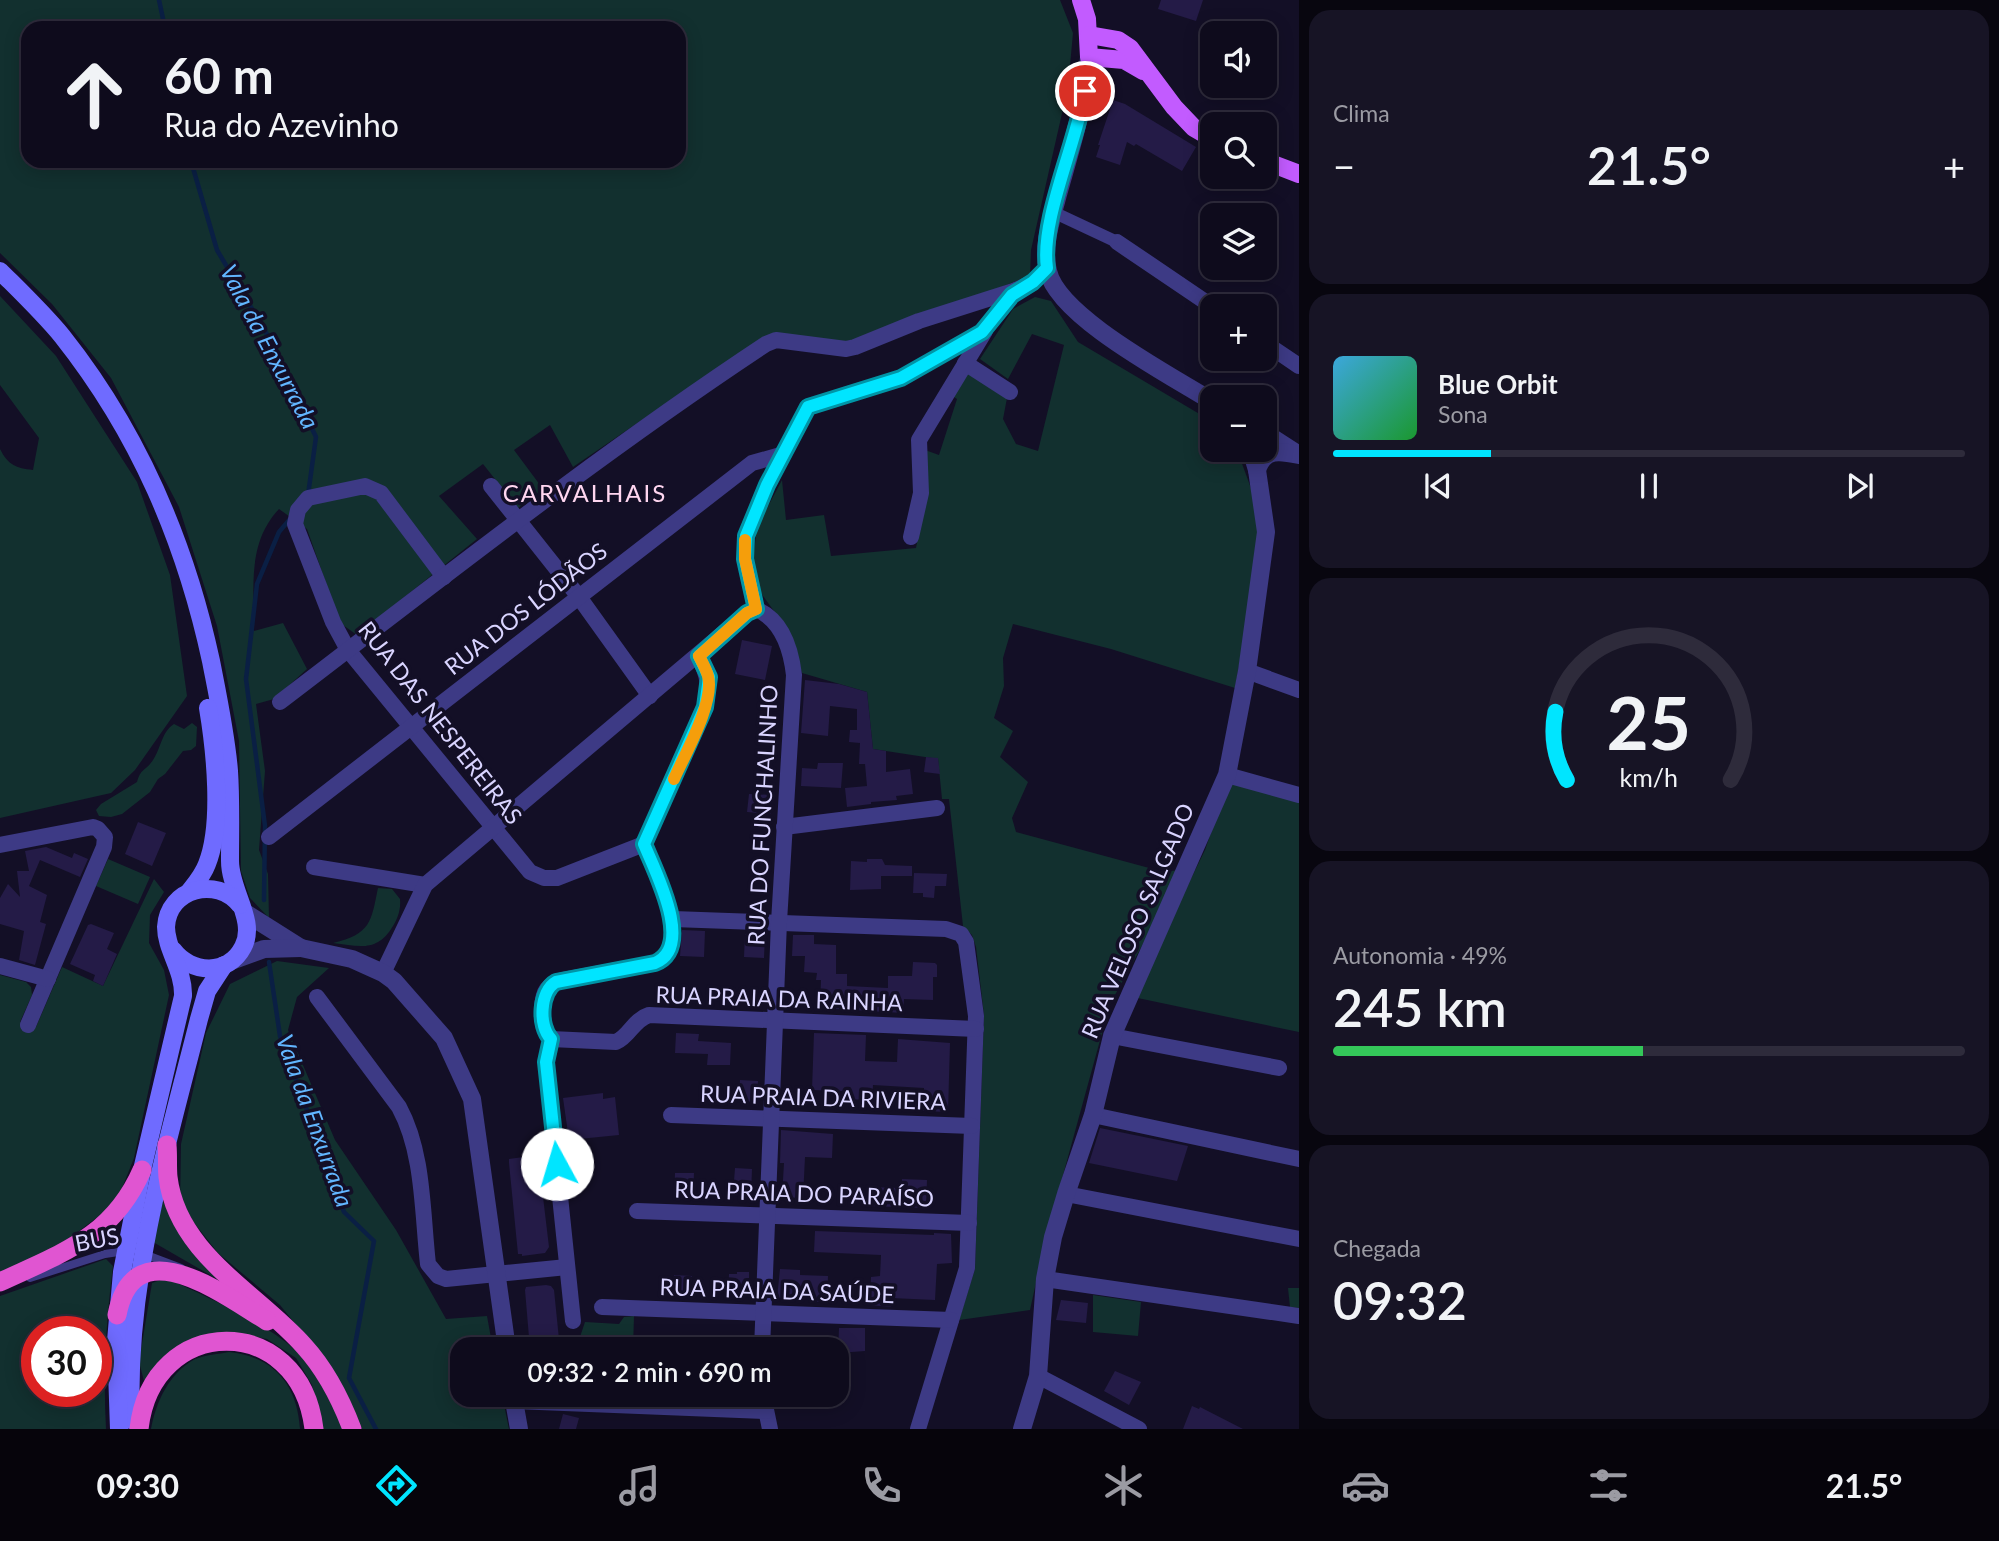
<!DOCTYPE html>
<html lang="pt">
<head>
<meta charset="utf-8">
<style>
	:root { --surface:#0e0b1c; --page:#171425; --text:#f1f3f6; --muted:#9b9ba3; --line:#2e2b3b; --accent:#00e5ff }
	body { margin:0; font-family:Lato,sans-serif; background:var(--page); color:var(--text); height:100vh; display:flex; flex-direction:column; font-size:26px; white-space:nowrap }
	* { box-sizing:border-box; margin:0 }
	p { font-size:23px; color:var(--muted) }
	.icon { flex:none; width:38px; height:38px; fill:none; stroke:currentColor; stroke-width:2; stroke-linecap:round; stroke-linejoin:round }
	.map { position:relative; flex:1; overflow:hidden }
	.drawer { display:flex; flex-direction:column; gap:10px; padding:10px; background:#08060f; width:700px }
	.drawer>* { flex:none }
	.top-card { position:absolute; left:21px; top:21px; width:665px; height:147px; border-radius:21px; box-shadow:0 4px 18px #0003,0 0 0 2px var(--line); background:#0e0b1c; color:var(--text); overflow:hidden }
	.controls { position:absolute; left:1200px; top:21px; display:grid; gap:14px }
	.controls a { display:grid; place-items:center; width:77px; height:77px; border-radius:14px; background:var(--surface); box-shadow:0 4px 18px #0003,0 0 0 2px var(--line); font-size:35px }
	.speed { position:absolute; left:21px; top:1316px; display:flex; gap:14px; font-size:35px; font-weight:700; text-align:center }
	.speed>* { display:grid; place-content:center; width:91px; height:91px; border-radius:50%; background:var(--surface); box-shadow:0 4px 18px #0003,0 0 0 2px var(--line); line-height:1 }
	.speed .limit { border:10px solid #d22; background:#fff; color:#111 }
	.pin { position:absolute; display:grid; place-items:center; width:60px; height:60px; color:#fff; margin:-30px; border:4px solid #fff; border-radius:50%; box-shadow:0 2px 7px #0007 }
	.me { position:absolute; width:77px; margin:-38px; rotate:354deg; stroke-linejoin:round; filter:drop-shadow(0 0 5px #0008) }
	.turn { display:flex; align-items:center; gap:24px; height:147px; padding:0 28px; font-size:32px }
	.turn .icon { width:91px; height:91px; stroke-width:2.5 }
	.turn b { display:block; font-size:49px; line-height:60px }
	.big { font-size:52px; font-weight:600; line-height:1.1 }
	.drawer .widget { flex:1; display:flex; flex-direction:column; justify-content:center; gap:10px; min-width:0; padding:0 24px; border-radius:21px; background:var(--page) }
	.drawer .dial { align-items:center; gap:0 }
	.dial svg { height:182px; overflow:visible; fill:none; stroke:var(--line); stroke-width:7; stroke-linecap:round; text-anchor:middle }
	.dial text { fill:var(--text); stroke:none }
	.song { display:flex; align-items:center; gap:21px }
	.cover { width:84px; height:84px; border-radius:10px; background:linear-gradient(135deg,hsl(200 70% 55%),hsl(130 70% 35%)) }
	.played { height:7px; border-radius:4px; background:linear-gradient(90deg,var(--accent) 25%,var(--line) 25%) }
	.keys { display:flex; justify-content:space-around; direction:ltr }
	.heat { display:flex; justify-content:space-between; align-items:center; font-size:38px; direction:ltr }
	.charge { height:10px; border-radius:5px; background:linear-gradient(90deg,#34c759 49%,var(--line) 0) }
	.trip { position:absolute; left:450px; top:1337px; width:399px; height:70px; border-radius:21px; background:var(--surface); box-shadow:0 4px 18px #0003,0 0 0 2px var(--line); font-weight:600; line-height:70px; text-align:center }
	.tab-bar { display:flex; height:112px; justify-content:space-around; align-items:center; background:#06040b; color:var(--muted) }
	.tab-bar .icon { width:49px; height:49px }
	.tab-bar .current { color:var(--accent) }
	.tab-bar b { font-size:32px; color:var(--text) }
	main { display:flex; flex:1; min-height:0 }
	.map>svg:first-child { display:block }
</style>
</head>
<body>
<main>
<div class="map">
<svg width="1299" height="1429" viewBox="0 0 1299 1429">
	<rect width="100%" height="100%" fill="#130f26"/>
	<!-- green -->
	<g fill="#12302f" fill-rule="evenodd">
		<path d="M0,0H1060L1073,33L1068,87L1031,250L1030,276L852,343L775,333L750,346L573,467L550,425L514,450L543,489L518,508L483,464L439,496L477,539L357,635L340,623L307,529L279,509C247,543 254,587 254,631L283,623L307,669L274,699L256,704L265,771L259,850L268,874L269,918L250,898L241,871L239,741L217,626L179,507L111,378L52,304L0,253ZM28,28H679V161H28Z"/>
		<path d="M0,296L56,356L137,482L170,575L187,696L135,770L111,793L0,818V449C8,465 16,468 33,470L39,438L0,385Z"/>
		<polygon points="1035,297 1051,301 1078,342 1213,422 1213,450 1237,450 1259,510 1256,570 1235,688 1111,649 1013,624 1003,658 1004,686 994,718 1013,731 1000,757 1028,782 1012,818 1016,832 1164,872 1179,870 1160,913 1110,1004 1046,1237 1030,1310 959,1320 975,1269 984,1015 976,947 972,935 963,926 949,799 942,799 938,759 873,749 867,692 802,673 789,632 758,589 753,560 757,527 782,480 786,520 824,515 831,556 916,548 927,490 925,450 939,455 957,399 951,395 965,368 1007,398 1003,419 1016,444 1038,451 1064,345 1032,334 1008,379 980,359 1013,309"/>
		<path d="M192,723L197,727L196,746L191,750L183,751L165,774L158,779L150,792L122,814L111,817L99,816L96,810L101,804L137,782C141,769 143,772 150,764C161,752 160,733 174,724L184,729Z"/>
		<polygon points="1229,781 1299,801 1299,1032 1133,997 1205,850"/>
		<polygon points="108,859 150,877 138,904 96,886"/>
		<polygon points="154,879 164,892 150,915 149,943 164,970 169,995 134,1158 120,1193 104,1212 66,1241 0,1274 0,975 26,982 31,987 32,995 20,1022 36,1027 62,967 103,986"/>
		<path d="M378,888L392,889L400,899C401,909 398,918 393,926C377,953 359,946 333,943C371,934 371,922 378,888Z"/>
		<polygon points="277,961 329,968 297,997 288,1030 335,1140 396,1230 446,1319 487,1316 493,1349 462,1349 462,1395 502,1395 509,1429 362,1429 317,1351 280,1305 218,1253 180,1205 181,1144 206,1033 230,984"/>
		<polygon points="163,1201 178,1231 224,1283 153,1242"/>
		<path d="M106,1259L113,1266C106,1321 103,1374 106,1429H0V1296ZM37,1332H96V1391H37Z"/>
		<path d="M166,1278C201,1294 275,1327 299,1354C318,1376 331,1402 343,1429H323L312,1385L296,1358L267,1339L227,1332L192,1341L163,1357L144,1381L139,1362L152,1283Z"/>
		<polygon points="1288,1288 1299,1288 1299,1308 1290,1307"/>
		<polygon points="1093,1295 1141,1302 1138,1336 1093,1332"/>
		<polygon points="634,1316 633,1349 576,1349 585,1322 619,1324 624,1317"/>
		<path d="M229,1352C274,1357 297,1384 300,1429H151C156,1402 169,1373 195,1359C205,1355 219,1354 229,1352Z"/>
	</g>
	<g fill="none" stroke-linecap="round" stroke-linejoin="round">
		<!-- stream -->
		<g stroke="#0a1f44" stroke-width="4.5">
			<polyline points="159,0 165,28"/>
			<polyline points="191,161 217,250 268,336 316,437 308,495"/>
			<polyline points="264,900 265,826 246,679 257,584 279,532 290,519"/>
			<polyline points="269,962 280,1036 344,1212 374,1241 349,1378 376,1429"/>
		</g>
	</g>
	<!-- building -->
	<g fill="#241b47">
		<polygon points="1161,0 1203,0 1196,21 1158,9"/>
		<polygon points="1113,100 1125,104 1196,147 1182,171 1136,144 1134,146 1127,142 1120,165 1096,157 1100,145 1098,145"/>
		<polygon points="742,640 772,646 765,680 735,674"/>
		<polygon points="805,680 839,684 867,692 873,749 886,751 886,772 910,769 913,794 896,796 897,800 871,802 871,804 847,807 845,788 867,786 865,764 859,764 860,743 849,742 850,730 857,730 857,709 830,706 828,736 801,733"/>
		<polygon points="926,757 938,758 940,774 924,772"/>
		<polygon points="818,763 843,763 841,788 801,786 802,768 817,769"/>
		<polygon points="749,794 773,795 771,814 747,812"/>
		<polygon points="138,822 166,833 152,866 125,854"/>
		<polygon points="46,847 72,858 74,853 88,859 80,877 40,860 29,886 47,895 40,922 46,924 35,965 19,960 24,931 0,924 0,898 8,884 20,897 17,871 29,871 25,851"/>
		<polygon points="867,859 882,859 885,865 912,866 912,876 881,876 881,889 850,890 851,861 867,862"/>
		<polygon points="914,873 947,874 946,886 935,886 934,898 923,897 923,893 913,893"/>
		<polygon points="91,924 114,933 107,949 117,954 103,986 93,981 95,975 70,964 88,925"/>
		<polygon points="682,930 705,931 704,957 680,956"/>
		<polygon points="745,934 765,935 764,958 744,957"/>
		<polygon points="793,935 814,935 814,944 836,945 836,974 847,974 847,986 888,988 888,976 912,976 913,962 935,963 937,965 937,977 933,977 933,1000 904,999 903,1013 820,1008 821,980 816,980 817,973 804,972 805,956 792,956"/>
		<polygon points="676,1033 699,1034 698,1041 731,1043 730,1065 707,1065 708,1054 675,1053"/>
		<polygon points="814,1033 866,1035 865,1061 897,1062 898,1039 950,1043 948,1112 923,1111 924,1088 873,1085 872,1100 842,1099 842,1091 812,1090"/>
		<polygon points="740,1080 758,1081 757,1102 739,1101"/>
		<polygon points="603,1093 603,1099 615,1097 619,1135 569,1140 563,1098"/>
		<polygon points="1100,1128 1188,1146 1177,1181 1089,1163"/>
		<polygon points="781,1130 833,1134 832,1158 805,1157 803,1198 782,1197 784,1163 780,1163"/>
		<polygon points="538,1155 549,1247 545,1253 522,1256 522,1254 518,1254 509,1163 509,1159"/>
		<polygon points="735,1168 752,1169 751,1195 733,1194"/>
		<polygon points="675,1173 694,1173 693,1199 674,1199"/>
		<polygon points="902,1179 927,1180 926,1208 868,1206 868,1187 902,1188"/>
		<polygon points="815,1231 934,1235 934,1233 951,1234 952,1263 937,1264 935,1300 891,1298 891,1307 870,1305 871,1277 880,1276 881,1255 814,1252"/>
		<polygon points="780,1269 800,1270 800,1275 828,1276 827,1302 817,1302 817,1299 777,1298"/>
		<polygon points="737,1272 749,1272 749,1297 728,1296 729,1274 737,1274"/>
		<polygon points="674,1275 692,1276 691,1296 673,1296"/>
		<polygon points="546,1285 551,1286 554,1290 560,1349 530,1349 525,1290 526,1287"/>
		<polygon points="1061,1300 1088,1303 1086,1323 1056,1320"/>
		<polygon points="839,1328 865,1328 865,1351 838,1353"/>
		<polygon points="724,1336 736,1337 735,1349 724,1349"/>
		<rect x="776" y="1339" width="21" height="10"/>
		<polygon points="1115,1371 1141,1382 1129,1405 1104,1391"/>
		<polygon points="1192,1406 1199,1409 1200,1407 1243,1429 1183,1429"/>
		<polygon points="563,1414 579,1418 576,1429 559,1429"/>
	</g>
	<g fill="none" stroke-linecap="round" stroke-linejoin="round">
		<!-- service -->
		<g stroke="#3d3a85" stroke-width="8">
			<polyline points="144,1254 181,1268"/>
			<polyline points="30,1278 105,1254 125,1251"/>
		</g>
		<!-- pedestrian -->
		<polyline stroke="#3d3a85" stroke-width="12" points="1053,212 1117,242"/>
		<!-- minor -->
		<g stroke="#3d3a85" stroke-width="16">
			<polyline points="1117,242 1213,307"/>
			<polyline points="1265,343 1299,366"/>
			<polyline points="965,363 1010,392"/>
			<polyline points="491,486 579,597 650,696"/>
			<polyline points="911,537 921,493 919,440 985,331"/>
			<polyline points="444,577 381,493 365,486 308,498 298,510 295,524 333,622 348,650 530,872 544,878 557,878 644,844"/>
			<polyline points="1247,671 1299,690"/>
			<path d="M280,702C440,580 598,455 766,344L776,340L846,349L855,347L919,321L1016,290"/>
			<polyline points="1227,775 1299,795"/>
			<polyline points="784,827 937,808"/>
			<polyline points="269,837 752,463 784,454"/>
			<polyline points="0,845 93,827 98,829 105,837 104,847 28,1025"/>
			<polyline points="314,867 425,885"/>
			<polyline points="673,919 946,929 961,934 966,942 976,1016 967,1268 918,1429"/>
			<polyline points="0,966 48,979"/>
			<polyline points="383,973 425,885 747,613 756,609"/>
			<path d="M317,997L399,1107C424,1153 422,1212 428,1264L438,1276L446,1279L567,1267"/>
			<polyline points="1112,1036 1279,1068"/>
			<path d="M551,1039C542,1029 539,1000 547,989C551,984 556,982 562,980L655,963C695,946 655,871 644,844L705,707C710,684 708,677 699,656"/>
			<path d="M551,1039L616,1042C630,1036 633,1020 649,1015L976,1029"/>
			<polyline points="551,1039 546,1062 573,1321"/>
			<polyline points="671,1115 972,1126"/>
			<polyline points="1093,1115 1299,1159"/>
			<polyline points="1066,1194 1299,1239"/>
			<polyline points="637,1211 969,1223"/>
			<polyline points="1045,1279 1299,1316"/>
			<polyline points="602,1307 951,1320"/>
			<path d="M762,1349L779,922L794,675C791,649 782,620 756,609L745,559L746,536L767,485L808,407L901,378L982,332L1016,290L1033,282"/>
			<polyline points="1038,1376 1139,1429"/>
			<polyline points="763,1395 770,1429"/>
			<polyline points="514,1401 766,1411"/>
		</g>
		<!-- tertiary -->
		<g stroke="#3d3a85" stroke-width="18">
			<path d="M1089,57C1085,106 1070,151 1057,198C1051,221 1042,248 1048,271C1058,317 1172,376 1213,402"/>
			<polyline points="1265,433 1296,453"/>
			<path d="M1257,470C1264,448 1280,451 1299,455"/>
			<polyline points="244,912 301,948 352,959 383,973 394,981 444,1038 472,1099 507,1349"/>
			<polyline points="231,961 264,949 301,948"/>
			<polyline points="513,1395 519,1429"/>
			<polyline points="1022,1429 1038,1376 1045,1279 1053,1237 1066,1194 1093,1115 1112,1036 1227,775 1247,671 1266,532 1257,470 1251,450"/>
		</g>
		<!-- secondary -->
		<g stroke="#6f6bff" stroke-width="18">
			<path d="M0,271C21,292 43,313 62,336C139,433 185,541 211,661C218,697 226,734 229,771C231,801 230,831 230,861C230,891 257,921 243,947C228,976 191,974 173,950"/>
			<path d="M189,892C196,883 203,875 207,864C223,824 215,750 208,708"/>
			<path d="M131,1420C125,1283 166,1150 199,1019L207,991L224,965"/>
			<path d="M119,1429L116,1341L122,1272L142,1170L183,996C184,970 166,950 166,927C168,888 217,876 240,905"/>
		</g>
		<!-- primary -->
		<g stroke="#c25bff" stroke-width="18">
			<polyline points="1081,0 1087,19 1089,57 1124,60 1143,71"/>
			<polyline points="1089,35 1118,40 1130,48 1174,107 1194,128 1213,139"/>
			<polyline points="1265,161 1299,174"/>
		</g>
		<!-- trunk -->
		<g stroke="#e055d1" stroke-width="19">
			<path d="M167,1145C168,1156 167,1167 168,1177C177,1254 257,1293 304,1346C325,1369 341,1400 352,1429"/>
			<path d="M0,1282C62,1253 113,1237 142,1170"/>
			<path d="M117,1315C134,1226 224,1295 267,1321"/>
			<path d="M139,1429C152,1313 300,1311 314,1429"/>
		</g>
	</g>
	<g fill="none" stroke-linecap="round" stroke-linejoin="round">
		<defs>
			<path id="route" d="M557,1164L546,1062L551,1039C538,1026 540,991 556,982L655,963C695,947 655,871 644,844L705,707L709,677L699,656L747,613L756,609L745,559L746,536L767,485L808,407L901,378L982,332L1012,295L1033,282L1047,268C1040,220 1077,142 1085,91"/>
		</defs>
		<!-- route casing -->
		<use href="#route" stroke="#0095a6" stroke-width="18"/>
		<!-- route -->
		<use href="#route" stroke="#00e5ff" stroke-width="12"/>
		<!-- slow -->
		<path stroke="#f59e0b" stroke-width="12" d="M674,779C685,754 715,702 708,676C706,669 702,662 699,656L747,613L756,609L745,559V540"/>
	</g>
	<g text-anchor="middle" stroke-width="7" stroke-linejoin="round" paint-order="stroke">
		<!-- street labels -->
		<g font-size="23" fill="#d9d4ff" stroke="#130f26">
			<text transform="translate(526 609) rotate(-38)" y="8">RUA DOS LÓDÃOS</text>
			<text transform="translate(440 723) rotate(52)" y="8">RUA DAS NESPEREIRAS</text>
			<text transform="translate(763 815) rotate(-87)" y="8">RUA DO FUNCHALINHO</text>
			<text transform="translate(1138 921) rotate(-67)" y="8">RUA VELOSO SALGADO</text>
			<text transform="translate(779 999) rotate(2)" y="8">RUA PRAIA DA RAINHA</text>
			<text transform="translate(823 1098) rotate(2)" y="8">RUA PRAIA DA RIVIERA</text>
			<text transform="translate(804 1194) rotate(2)" y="8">RUA PRAIA DO PARAÍSO</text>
			<text transform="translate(97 1240) rotate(-11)" y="8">BUS</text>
			<text transform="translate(777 1291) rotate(2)" y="8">RUA PRAIA DA SAÚDE</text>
		</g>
		<!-- water labels -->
		<g font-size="24" font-style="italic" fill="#62b6ff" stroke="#130f26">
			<text transform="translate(269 347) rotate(62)" y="8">Vala da Enxurrada</text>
			<text transform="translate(314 1121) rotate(70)" y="8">Vala da Enxurrada</text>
		</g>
		<!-- neighbourhood labels -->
		<g font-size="24" letter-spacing="2" fill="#ffd6f0" stroke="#130f26">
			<text x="585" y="502">CARVALHAIS</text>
		</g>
	</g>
</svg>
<div class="controls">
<a><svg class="icon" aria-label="sound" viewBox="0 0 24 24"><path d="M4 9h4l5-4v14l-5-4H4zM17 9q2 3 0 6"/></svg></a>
<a><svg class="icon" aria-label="search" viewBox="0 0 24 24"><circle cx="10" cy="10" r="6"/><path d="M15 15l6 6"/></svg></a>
<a><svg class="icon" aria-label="layers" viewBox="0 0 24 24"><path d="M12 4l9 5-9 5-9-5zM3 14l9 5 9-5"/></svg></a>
<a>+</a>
<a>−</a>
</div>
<div class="speed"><div class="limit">30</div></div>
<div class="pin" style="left:1085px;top:91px;background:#d93025"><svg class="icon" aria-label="arrive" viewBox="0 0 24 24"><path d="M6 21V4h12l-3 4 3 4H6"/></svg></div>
<svg class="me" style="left:557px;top:1164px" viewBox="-20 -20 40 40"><circle r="19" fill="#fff"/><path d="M0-13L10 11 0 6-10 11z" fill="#00e5ff"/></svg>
<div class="trip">09:32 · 2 min · 690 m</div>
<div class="top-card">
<div class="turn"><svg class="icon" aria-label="ahead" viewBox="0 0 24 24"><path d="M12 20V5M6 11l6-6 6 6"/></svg><div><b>60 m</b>Rua do Azevinho</div></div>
</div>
</div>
<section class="drawer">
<div class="widget"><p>Clima</p>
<div class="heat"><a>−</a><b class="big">21.5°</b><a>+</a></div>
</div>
<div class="widget">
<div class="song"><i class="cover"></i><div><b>Blue Orbit</b><p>Sona</p></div></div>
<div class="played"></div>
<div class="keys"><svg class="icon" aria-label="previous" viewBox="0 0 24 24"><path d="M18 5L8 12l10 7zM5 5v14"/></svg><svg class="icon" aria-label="pause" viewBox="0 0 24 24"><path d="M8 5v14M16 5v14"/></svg><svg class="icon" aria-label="next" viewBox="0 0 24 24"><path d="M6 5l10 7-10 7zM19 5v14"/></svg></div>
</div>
<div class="widget dial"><svg viewBox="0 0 100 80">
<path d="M14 69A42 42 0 1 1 86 69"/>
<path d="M14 69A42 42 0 0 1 9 39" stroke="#00e5ff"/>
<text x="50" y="56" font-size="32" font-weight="700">25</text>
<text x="50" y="72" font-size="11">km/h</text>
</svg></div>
<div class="widget"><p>Autonomia · 49%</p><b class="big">245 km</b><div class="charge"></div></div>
<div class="widget"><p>Chegada</p><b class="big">09:32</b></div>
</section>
</main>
<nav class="tab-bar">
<b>09:30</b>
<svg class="icon current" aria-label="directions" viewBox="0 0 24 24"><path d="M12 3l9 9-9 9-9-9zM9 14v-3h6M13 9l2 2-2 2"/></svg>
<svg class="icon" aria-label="music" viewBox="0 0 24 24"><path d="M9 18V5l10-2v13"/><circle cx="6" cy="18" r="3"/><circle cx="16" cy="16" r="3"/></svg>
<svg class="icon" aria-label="phone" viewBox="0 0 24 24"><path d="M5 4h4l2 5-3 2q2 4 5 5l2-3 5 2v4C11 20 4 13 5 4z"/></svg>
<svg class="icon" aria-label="climate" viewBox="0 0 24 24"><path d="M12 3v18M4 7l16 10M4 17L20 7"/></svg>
<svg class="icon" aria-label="car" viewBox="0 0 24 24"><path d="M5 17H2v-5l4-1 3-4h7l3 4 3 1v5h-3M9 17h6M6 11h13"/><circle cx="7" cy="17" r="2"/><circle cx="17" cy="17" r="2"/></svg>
<svg class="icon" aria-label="filters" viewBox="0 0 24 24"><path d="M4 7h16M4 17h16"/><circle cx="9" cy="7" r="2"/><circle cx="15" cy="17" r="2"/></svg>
<b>21.5°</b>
</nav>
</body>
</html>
